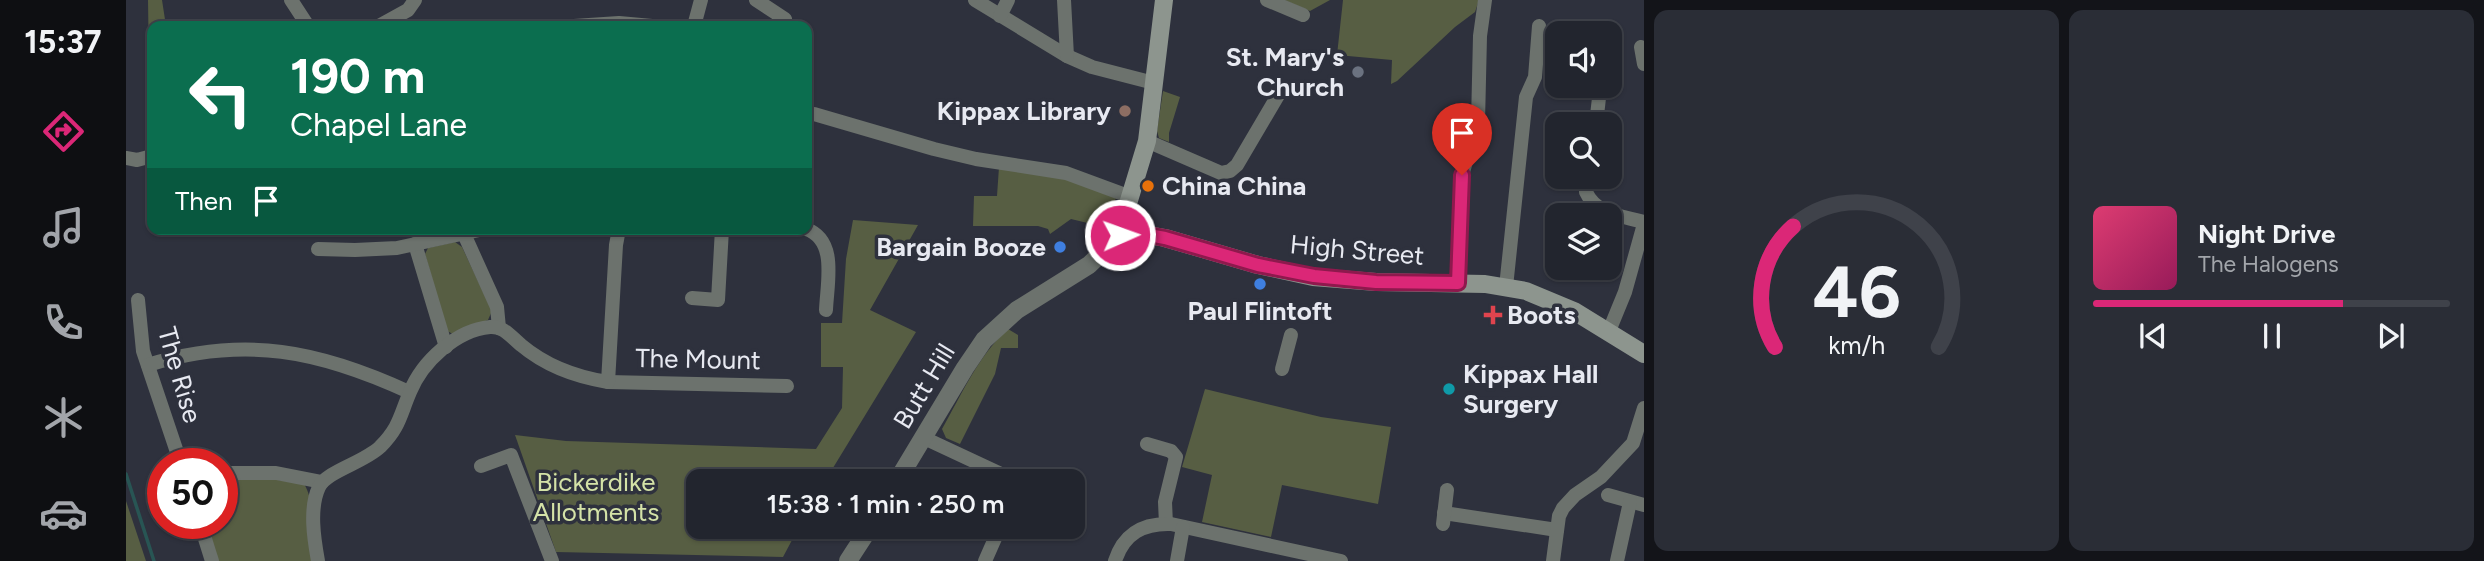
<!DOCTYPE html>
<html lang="en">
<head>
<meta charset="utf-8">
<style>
	:root { --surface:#22252e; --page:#2a2d36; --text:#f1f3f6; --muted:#a2a5aa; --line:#3f424a; --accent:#db2777 }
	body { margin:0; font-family:Figtree,sans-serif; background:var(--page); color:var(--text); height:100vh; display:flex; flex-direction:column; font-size:26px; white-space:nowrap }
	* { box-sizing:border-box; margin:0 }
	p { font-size:23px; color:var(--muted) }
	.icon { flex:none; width:38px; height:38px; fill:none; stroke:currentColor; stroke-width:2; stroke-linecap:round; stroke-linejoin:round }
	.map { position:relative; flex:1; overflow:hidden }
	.details { display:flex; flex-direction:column; gap:10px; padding:10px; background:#131419; width:840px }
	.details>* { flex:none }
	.guide { position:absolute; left:21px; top:21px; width:665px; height:214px; border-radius:14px; box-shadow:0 2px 5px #0004,0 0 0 2px var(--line); background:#0b6e4f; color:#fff; overflow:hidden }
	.controls { position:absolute; left:1419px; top:21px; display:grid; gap:14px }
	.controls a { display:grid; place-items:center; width:77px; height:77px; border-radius:14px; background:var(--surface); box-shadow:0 2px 5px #0004,0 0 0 2px var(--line); font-size:35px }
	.speed { position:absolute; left:21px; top:448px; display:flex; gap:14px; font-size:35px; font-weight:700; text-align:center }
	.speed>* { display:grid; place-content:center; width:91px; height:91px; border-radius:50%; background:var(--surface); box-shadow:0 2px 5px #0004,0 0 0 2px var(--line); line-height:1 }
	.speed .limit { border:10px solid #d22; background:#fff; color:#111 }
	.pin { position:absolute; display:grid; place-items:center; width:60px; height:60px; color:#fff; margin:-72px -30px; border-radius:50% 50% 50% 0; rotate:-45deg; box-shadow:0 0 7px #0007 }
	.pin .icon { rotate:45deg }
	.me { position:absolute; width:77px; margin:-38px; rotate:88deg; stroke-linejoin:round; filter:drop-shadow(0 0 5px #0008) }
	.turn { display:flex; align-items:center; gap:24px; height:147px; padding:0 28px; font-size:32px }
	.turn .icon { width:91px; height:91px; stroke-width:2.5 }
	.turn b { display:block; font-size:49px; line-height:60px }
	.then { display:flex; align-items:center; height:66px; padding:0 28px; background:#0003; gap:14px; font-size:26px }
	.details .tile { flex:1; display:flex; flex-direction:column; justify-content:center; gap:10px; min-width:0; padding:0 24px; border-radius:14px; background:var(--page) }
	.details .dial { align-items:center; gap:0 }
	.dial svg { height:182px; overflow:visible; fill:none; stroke:var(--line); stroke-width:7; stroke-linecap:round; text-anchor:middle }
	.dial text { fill:var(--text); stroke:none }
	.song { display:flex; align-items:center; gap:21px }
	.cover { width:84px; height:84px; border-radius:10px; background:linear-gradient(135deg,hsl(340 70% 55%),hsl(330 70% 35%)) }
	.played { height:7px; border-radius:4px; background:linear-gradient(90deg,var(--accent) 70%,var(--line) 70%) }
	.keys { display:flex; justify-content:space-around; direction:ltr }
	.details .tiles { flex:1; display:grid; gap:10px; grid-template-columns:repeat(2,1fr) }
	.trip { position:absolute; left:560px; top:469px; width:399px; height:70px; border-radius:14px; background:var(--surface); box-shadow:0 2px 5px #0004,0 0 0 2px var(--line); font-weight:600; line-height:70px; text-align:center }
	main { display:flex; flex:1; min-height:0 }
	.tab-bar { display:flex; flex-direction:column; width:126px; justify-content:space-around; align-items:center; background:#0e0f12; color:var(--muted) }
	.tab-bar .icon { width:49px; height:49px }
	.tab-bar .active { color:var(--accent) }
	.tab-bar b { font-size:32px; color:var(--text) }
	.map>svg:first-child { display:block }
</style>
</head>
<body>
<main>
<nav class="tab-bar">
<b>15:37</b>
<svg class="icon active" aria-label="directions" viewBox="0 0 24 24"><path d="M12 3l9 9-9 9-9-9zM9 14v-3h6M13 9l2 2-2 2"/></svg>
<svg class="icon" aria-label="music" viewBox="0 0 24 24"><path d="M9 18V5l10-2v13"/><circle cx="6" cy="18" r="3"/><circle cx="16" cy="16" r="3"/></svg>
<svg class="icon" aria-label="phone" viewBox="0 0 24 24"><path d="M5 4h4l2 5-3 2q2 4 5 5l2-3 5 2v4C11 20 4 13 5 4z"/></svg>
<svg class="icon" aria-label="climate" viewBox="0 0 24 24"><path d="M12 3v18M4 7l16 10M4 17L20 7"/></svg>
<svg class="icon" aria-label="car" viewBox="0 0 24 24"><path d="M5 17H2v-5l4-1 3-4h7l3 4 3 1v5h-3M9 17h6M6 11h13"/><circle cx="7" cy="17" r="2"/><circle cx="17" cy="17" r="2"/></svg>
</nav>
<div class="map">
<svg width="1518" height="561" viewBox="0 0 1518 561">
	<rect width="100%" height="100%" fill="#2e313d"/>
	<!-- green -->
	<g fill="#575e43">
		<polygon points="22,0 36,0 40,26 26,26 26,67 23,68"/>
		<polygon points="1158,0 1204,0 1184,11"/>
		<polygon points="1217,0 1353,0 1349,12 1329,27 1271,81 1265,84 1266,60 1211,55"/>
		<polygon points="1037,91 1054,97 1043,133 1043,142 1033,138 1031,131"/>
		<polygon points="873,167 941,179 990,198 978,227 945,219 924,234 922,229 912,226 847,226 848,196 871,196"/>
		<polygon points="727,220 792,225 744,310 790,332 699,481 572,481 572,527 673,527 657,557 430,552 389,435 440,441 690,449 716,408 717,367 695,367 695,323 716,323 720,259"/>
		<polygon points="329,242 336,247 366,311 362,320 327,334 321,331 299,254 302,248"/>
		<path d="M882,329L892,335V348H875L869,374L834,444L820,438L816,429C836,394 852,356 882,329Z"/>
		<polygon points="1079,389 1195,417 1265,427 1252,504 1156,485 1145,537 1076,522 1086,475 1056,467"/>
		<path d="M127,476L178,484C190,502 186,539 187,561H91L78,523H96V478Z"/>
		<polygon points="0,501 20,561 0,561"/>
	</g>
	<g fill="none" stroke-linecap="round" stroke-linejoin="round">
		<!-- stream -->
		<polyline stroke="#285554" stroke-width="3.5" points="0,474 28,561"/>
		<!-- minor -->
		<g stroke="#6c726d" stroke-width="14">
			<polyline points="165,0 182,26"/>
			<polyline points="630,0 659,19"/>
			<polyline points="849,0 941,56 966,67 1028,83"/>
			<polyline points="938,0 941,56"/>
			<polyline points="1141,0 1177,15"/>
			<polyline points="874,16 882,0"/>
			<polyline points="253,26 282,10 289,0"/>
			<polyline points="448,26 493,23 526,26"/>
			<polyline points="568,26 575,0"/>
			<polyline points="1515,47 1518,64"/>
			<polyline points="688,114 808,149 850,159 940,173 1005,197"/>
			<polyline points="1470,124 1473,98"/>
			<polyline points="1021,141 1095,173 1104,171 1111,165 1154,92"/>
			<polyline points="0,158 11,160 26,156"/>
			<path d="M1463,177L1460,192C1470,215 1497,216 1518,222"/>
			<path d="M680,229C712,240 701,283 700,310"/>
			<polyline points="338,234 371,307 373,328"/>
			<polyline points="289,244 320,347"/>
			<polyline points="192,249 229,250 271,248 358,229"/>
			<polyline points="1332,283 1336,175 1352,122 1354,36 1359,0"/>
			<polyline points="1380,287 1400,97 1409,77 1413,26"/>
			<polyline points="566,298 592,300 596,229"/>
			<polyline points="12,300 17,351 55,464"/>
			<polyline points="1483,331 1499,292 1518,224"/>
			<path d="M22,365C119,335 194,351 283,392"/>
			<polyline points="1156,369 1165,335"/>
			<polyline points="482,382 661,386"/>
			<polyline points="798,438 890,481"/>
			<polyline points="1021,444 1045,451 1050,457 1039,502 1040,524"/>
			<polyline points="355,466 385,455 426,561"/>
			<polyline points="96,473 150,473 196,482"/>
			<polyline points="1482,495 1518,505"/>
			<polyline points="1318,513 1431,530"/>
			<polyline points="74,523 86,561"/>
			<polyline points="1317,524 1321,490"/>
			<path d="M192,561C188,539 183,508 193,487C201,471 237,463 254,447C274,427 274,415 284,392C296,362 330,330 364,327C378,326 385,337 395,345C420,366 450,377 482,382L490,245L493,229"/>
			<polyline points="859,561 874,527"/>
			<path d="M989,561C998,533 1018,523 1045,524L1215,561"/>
			<polyline points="1051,561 1057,527"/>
			<polyline points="1427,561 1433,516 1437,508 1449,495 1475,477 1507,443 1518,408"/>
			<polyline points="1491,561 1504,502"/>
		</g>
		<!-- tertiary -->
		<g stroke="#6c726d" stroke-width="18">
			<polyline points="771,481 839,368 858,340 891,310 963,265 994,235"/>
			<polyline points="722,561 744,527"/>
		</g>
		<!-- secondary -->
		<g stroke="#8d958e" stroke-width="18">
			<polyline points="1001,223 1001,207 1021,141 1038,0"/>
			<path d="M1001,223C994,226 992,232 997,239L1005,240L1012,233"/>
			<polyline points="1012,233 1039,238 1132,265 1187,277 1250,282 1359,284 1400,291 1448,311 1518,354"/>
		</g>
	</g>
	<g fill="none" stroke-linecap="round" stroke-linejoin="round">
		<defs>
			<polyline id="route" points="994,235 1001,241 1009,238 1012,233 1039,238 1132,265 1188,276 1250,282 1332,283 1336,175"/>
		</defs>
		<!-- route casing -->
		<use href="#route" stroke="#8e194d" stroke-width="18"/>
		<!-- route -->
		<use href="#route" stroke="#db2777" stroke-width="12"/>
	</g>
	<!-- markers -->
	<circle fill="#6b7280" stroke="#2e313d" stroke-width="2.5" cx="1232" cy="72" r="7"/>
	<circle fill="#8d6e63" stroke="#2e313d" stroke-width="2.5" cx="999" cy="111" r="7"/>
	<circle fill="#e8710a" stroke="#2e313d" stroke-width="2.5" cx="1022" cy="186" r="7"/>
	<g fill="#3f7fe0" stroke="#2e313d" stroke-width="2.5">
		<circle cx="934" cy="247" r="7"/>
		<circle cx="1134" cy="284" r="7"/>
	</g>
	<path fill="#e0444e" stroke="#2e313d" stroke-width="2.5" d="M1363.5 304.5h7v7h7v7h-7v7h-7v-7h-7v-7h7z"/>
	<circle fill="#0f9aa8" stroke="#2e313d" stroke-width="2.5" cx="1323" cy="389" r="7"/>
	<g text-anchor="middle" stroke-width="7" stroke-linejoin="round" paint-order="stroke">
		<!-- poi labels -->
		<g font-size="26" font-weight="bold" fill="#e7e9f1" stroke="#2e313d" text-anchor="end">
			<text x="1218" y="66">St. Mary's<tspan x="1218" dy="30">Church</tspan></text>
			<text x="985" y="120">Kippax Library</text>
			<text x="1036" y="195" text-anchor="start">China China</text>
			<text x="920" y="256">Bargain Booze</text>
			<text x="1134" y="320" text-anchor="middle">Paul Flintoft</text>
			<text x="1381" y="324" text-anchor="start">Boots</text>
			<text x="1337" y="383" text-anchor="start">Kippax Hall<tspan x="1337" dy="30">Surgery</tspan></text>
		</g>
		<!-- street labels -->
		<g font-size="26" fill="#e7e9f1" stroke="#2e313d">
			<text transform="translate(1231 250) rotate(5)" y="9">High Street</text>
			<text transform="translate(572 359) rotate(1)" y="9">The Mount</text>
			<text transform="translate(54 375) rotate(74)" y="9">The Rise</text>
			<text transform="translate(798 386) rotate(-59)" y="9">Butt Hill</text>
		</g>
		<!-- park labels -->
		<g font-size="26" fill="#d4e2a7" stroke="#2e313d">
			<text x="470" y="491">Bickerdike<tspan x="470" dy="30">Allotments</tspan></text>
		</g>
	</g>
</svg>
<div class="controls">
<a><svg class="icon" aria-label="sound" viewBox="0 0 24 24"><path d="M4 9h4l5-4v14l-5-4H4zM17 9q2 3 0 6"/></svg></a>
<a><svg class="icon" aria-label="search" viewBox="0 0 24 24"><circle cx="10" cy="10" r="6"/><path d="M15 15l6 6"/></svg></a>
<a><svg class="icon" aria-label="layers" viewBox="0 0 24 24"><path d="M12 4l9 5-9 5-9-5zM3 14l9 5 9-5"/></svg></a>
</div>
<div class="speed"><div class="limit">50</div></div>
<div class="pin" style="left:1336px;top:175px;background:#d93025"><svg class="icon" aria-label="arrive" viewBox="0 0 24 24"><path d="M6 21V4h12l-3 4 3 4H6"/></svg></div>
<svg class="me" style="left:994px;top:235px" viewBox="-20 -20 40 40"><circle r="17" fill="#db2777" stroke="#fff" stroke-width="3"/><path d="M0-11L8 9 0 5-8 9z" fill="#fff"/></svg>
<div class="trip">15:38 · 1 min · 250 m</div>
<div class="guide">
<div class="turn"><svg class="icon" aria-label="left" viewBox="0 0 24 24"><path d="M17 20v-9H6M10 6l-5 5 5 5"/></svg><div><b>190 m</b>Chapel Lane</div></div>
<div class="then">Then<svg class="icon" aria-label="arrive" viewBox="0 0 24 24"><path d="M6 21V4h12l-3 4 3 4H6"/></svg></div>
</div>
</div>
<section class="details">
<div class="tiles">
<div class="tile dial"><svg viewBox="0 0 100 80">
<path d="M14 69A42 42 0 1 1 86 69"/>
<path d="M14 69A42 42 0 0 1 22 16" stroke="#db2777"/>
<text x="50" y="56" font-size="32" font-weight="700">46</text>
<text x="50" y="72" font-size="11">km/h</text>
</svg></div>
<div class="tile">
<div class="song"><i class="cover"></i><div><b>Night Drive</b><p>The Halogens</p></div></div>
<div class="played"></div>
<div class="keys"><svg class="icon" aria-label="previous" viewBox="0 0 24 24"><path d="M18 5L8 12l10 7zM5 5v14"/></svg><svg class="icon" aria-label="pause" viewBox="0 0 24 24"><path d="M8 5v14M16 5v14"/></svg><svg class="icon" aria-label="next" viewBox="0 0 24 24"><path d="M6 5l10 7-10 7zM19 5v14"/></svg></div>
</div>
</div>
</section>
</main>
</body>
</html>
